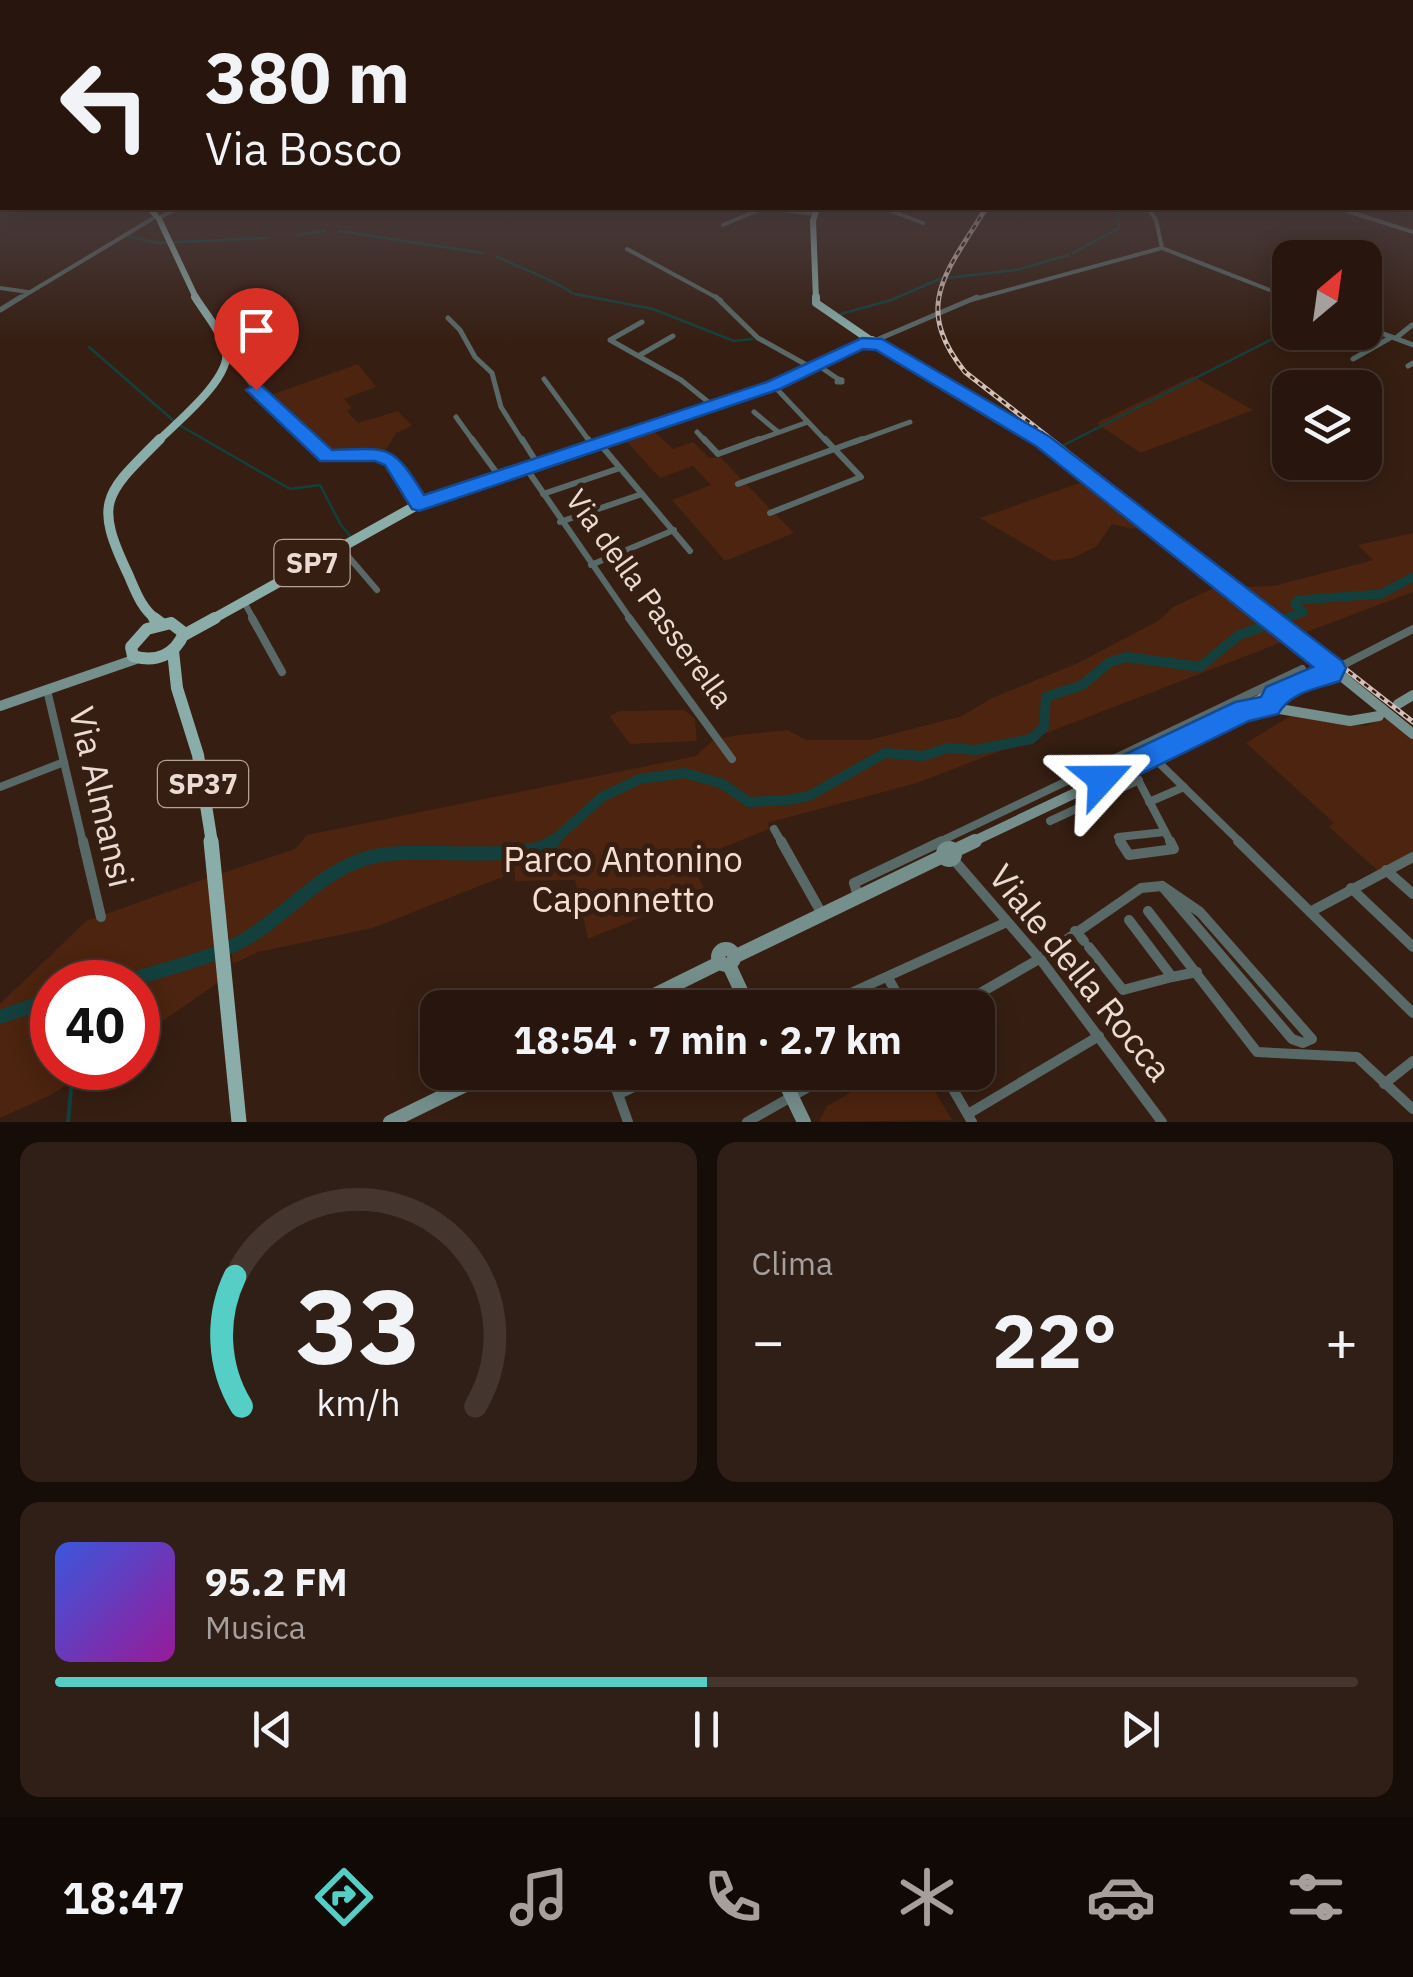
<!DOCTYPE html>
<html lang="it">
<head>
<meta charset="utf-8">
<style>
	:root { --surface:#28160e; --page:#301f17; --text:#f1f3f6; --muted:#a59f9e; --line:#44352e; --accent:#55cec6 }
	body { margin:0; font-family:"IBM Plex Sans",sans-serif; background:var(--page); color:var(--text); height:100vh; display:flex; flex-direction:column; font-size:38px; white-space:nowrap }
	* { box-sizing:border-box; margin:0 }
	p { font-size:32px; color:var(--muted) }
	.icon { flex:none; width:55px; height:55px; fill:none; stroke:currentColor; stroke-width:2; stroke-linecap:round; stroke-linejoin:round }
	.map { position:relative; height:1122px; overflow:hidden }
	.panel { display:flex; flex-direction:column; gap:20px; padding:20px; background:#160c08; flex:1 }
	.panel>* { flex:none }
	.top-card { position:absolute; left:0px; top:0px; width:1415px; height:210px; box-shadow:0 5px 25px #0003,0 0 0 2px var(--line); background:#28160e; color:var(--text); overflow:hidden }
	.needle { width:65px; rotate:29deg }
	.fabs { position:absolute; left:1272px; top:240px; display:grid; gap:20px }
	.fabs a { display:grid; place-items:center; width:110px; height:110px; border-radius:20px; background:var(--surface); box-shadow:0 5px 25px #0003,0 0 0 2px var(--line); font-size:50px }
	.speed { position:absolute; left:30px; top:960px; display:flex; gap:20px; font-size:50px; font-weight:700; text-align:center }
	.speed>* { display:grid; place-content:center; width:130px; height:130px; border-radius:50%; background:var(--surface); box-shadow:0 5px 25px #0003,0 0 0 2px var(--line); line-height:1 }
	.speed .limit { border:15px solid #d22; background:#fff; color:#111 }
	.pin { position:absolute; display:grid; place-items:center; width:85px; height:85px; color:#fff; margin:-102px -42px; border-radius:50% 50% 50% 0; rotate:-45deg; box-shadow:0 0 10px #0007 }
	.pin .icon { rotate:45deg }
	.me { position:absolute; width:110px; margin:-55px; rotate:66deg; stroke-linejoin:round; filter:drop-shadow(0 0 8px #0008) }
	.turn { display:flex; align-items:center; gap:35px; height:210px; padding:0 40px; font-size:45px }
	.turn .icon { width:130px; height:130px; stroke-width:2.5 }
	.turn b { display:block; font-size:70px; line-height:85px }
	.big { font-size:75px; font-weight:700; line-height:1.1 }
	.panel .card { flex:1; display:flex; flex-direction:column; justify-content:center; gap:15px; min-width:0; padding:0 35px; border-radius:20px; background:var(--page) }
	.panel .dial { align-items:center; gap:0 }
	.dial svg { height:260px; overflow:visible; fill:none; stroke:var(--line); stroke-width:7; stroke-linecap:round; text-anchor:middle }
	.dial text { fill:var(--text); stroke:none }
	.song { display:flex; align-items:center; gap:30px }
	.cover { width:120px; height:120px; border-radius:15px; background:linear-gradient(135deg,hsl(230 70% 55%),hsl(300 70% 35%)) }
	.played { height:10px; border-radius:5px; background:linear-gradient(90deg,var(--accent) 50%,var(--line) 50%) }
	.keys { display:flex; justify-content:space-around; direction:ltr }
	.heat { display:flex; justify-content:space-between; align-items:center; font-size:55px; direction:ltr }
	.panel .tiles { flex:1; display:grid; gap:20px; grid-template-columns:1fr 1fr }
	.card:last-child { grid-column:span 2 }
	.trip { position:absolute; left:420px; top:990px; width:575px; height:100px; border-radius:20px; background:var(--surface); box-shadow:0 5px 25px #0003,0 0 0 2px var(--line); font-weight:700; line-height:100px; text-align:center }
	.menu { display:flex; height:160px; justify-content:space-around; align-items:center; background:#100906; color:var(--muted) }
	.menu .icon { width:70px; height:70px }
	.menu .on { color:var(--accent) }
	.menu b { font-size:45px; color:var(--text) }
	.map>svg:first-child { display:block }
</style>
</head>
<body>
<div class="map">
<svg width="1413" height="1122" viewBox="0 0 1413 1122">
	<rect width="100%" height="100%" fill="#361e12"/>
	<!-- green -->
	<g fill="#4c240f">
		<polygon points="358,364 376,387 344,399 352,408 347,411 358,423 398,411 412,426 396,433 382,456 329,457 265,397"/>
		<polygon points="1193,376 1253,410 1141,453 1096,423"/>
		<polygon points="655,432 673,449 693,442 709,458 720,457 794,533 725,561 672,500 711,485 693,466 660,478 627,442"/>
		<polygon points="1088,480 1149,525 1133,529 1112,524 1097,546 1073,558 1053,561 980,518"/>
		<polygon points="1413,533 1413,592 1304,633 1244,587 1274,586 1373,560 1358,545"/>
		<polygon points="1218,586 1227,586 1293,638 917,783 767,823 770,829 699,857 705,870 697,874 705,891 588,939 575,880 515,881 515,872 373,928 258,952 233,964 220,874 295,849 307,835 696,756 713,740 738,735 788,730 806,740 869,740 962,716 992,698 1078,663 1158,621 1173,607"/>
		<polygon points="684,710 695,719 697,741 630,744 609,716 620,711"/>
		<polygon points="1294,714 1365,726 1387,718 1413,739 1413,852 1377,870 1329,827 1334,823 1246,743"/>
		<polygon points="210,877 219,982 138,1038 138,982 52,982 52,1068 93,1068 51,1095 0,1118 0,1004 86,921"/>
		<polygon points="884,1073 924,1073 952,1120 819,1122 827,1106"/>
	</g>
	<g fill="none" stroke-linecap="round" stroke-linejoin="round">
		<!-- stream-far1 -->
		<g stroke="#13403d" stroke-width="2.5">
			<polyline points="339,231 483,253"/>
			<polyline points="298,235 325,231"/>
			<polyline points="127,236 157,243 267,238"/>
			<polyline points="1073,253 1119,228 1117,208"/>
			<path d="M496,256C521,269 549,277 572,293"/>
			<polyline points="947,278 1016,270 1068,255"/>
			<polyline points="575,294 653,309 734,341 752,339"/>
			<polyline points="841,314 891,300 942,278"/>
			<polyline points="89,347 174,421"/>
			<polyline points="181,426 290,489 320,485 341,525 352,538"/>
			<polyline points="1062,446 1286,332"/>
		</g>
		<!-- stream -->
		<polyline stroke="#13403d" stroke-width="4" points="68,1122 72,1080"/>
		<!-- river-far2 -->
		<polyline stroke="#13403d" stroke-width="9" points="1280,620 1303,612 1295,604 1298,600 1381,594 1413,577"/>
		<!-- river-far1 -->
		<polyline stroke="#13403d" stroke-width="10" points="551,843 602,797 640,779 684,773 721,783 749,802 788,800 809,796 885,753 923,756 948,748 976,750 1031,739 1044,727 1046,697 1082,685 1110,662 1127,657 1200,667 1239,635 1287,618"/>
		<!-- river -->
		<g stroke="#13403d" stroke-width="14">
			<path d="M125,982C162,969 208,960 242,941C288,916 318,871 371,857C413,845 527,865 554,841"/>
			<polyline points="0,1017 52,999"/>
		</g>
		<!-- street-far4 -->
		<g stroke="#596967" stroke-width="4">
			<polyline points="769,208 814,214"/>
			<polyline points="883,208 923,223"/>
			<polyline points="1148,208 1156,220 1162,248"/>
			<polyline points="1338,208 1413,232"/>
			<polyline points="162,216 178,208"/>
			<polyline points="723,225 763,208"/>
			<polyline points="1162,248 1290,298"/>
			<polyline points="627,249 721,300"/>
			<polyline points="0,288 28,292"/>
			<polyline points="17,300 152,219"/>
			<polyline points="971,300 1162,248"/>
		</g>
		<!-- street-far3 -->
		<g stroke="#596967" stroke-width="5">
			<polyline points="716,297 758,338 812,368"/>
			<polyline points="0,310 21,297"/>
			<polyline points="448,318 460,330 475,357 492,373 501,407 523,442"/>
			<polyline points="642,322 610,340 681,380 712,405"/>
			<polyline points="1365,327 1413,345"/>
			<polyline points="1396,338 1412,325"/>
			<polyline points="874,341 977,297"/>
			<polyline points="640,355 673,336"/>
			<polyline points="1353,359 1390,338"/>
			<polyline points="234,362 256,390 312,442"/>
			<polyline points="819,366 838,379"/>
			<polyline points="1408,366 1413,363"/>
			<polyline points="544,379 590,442"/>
			<polygon points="838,379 842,380 842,382 837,382"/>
			<polyline points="773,385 827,442"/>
			<polyline points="754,412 778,432"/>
			<polyline points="456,417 474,442"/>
			<polyline points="697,432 706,442"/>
			<polyline points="752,442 808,422"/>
			<polyline points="855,442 910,422"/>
		</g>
		<!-- street-far2 -->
		<g stroke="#596967" stroke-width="6">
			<path d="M309,439L327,456C387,457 388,448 418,503"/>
			<polyline points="472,439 499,476"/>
			<polyline points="522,439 537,463"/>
			<polyline points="588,439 591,444"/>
			<polyline points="704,439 718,454 759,439"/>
			<polyline points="600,444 690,551"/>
			<polyline points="526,468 631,620"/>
			<polyline points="738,484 862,439"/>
			<polyline points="543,494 620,468"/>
			<polyline points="770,513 861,477 825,439"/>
			<polyline points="560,522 642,494"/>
			<polyline points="341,548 377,590"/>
			<polyline points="591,565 674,530"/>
			<polyline points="244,602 254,620"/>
		</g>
		<!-- street-far1 -->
		<g stroke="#596967" stroke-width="8">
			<polyline points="252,618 282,672"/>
			<polyline points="629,618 732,759"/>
			<polyline points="1345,664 1413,629"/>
			<polyline points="47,690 83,843"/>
			<polyline points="1156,760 1241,843"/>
			<polyline points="1131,766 1171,843"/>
			<polyline points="0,787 64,762"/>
			<polyline points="1149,802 1184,787"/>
			<polyline points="1050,821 1139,780"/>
			<polyline points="774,829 782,843"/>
			<polyline points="937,843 1302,669"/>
			<polyline points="1122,843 1118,837 1165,832"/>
		</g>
		<!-- street -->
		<g stroke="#596967" stroke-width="10">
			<polyline points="83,841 101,917"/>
			<polyline points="781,841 822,914"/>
			<polyline points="1120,841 1129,855 1174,849 1170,841"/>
			<polyline points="1238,841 1413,1013"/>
			<polyline points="954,860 1044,964 1162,1122"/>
			<polyline points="1386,870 1413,894"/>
			<polygon points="1162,886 1200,912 1312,1039 1303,1043 1292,1039"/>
			<polyline points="1351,888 1413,947"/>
			<polyline points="858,896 854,883 942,841"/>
			<polyline points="1148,911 1257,1052 1357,1057 1413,1109"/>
			<polyline points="1310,912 1413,857"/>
			<polyline points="1075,931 1084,941"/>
			<polyline points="1089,947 1123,990 1172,977 1129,920"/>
			<polyline points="1172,977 1197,972"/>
			<polyline points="888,978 905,1008"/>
			<polyline points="818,1008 1007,922"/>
			<polyline points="954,1008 1034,962 1141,888 1162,886"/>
			<polyline points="610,1072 628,1122"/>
			<polyline points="943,1072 972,1122"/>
			<polyline points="1384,1084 1413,1061"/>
			<polyline points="619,1094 666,1072"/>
			<polyline points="968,1114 1099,1036"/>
			<polyline points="747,1122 835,1072"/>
		</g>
		<!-- secondary-far3 -->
		<polyline stroke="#758f8d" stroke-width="6" points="876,343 1043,442"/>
		<!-- secondary-far2 -->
		<polyline stroke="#758f8d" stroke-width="9" points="1039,439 1272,620"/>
		<!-- secondary-far1 -->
		<g stroke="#758f8d" stroke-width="10">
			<polyline points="1268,618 1328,664"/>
			<circle cx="1325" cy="668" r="7"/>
			<polyline points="1334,670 1413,734"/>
			<polyline points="1262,698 1326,673"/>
			<polyline points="1398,704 1413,695"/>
			<polyline points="0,706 136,659"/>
			<polyline points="1268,707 1350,721 1379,716"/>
			<polygon points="1152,753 1157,759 1149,758"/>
			<polyline points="1155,755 1259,700"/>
			<polyline points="970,843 1149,758"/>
		</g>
		<!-- secondary -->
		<g stroke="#758f8d" stroke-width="14">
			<circle cx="949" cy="854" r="6"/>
			<polyline points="954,851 975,841"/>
			<circle cx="726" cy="957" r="8"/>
			<polyline points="734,957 943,856"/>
			<polyline points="729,965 749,1008"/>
			<polyline points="628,1008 721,962"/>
			<polyline points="780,1072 804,1122"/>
			<polyline points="390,1122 492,1072"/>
		</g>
		<!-- primary-far4 -->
		<g stroke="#8bada9" stroke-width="6">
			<polyline points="150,208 156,216"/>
			<polyline points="159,219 197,300"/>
			<polyline points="816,300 813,221 817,208"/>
		</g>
		<!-- primary-far3 -->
		<g stroke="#8bada9" stroke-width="8">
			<polyline points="816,297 816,303 870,340"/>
			<polygon points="872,340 876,343 873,346 863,343"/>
			<path d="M157,442C175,424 232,378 226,351C222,333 205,313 195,297"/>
			<polyline points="604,442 773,385 863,343"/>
		</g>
		<!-- primary-far2 -->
		<g stroke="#8bada9" stroke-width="10">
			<path d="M157,620C141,608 136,592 128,574C93,501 105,494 160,439"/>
			<polyline points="211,620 419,504 611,439"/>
		</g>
		<!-- primary-far1 -->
		<g stroke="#8bada9" stroke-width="12">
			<polyline points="154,618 162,624"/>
			<path d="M171,623L184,633C175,655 156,663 133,656L131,647L147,629Z"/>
			<polyline points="184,635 215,618"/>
			<polyline points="173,651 177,688 198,755 212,843"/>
		</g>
		<!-- primary -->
		<polyline stroke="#8bada9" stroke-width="15" points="211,841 239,1122"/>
		<defs>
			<path id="rail" d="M986,208C948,271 911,305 965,372L1413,722"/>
		</defs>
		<!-- rail casing -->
		<use href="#rail" stroke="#d3c1b9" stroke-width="5"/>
		<!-- rail -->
		<use href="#rail" stroke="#361e12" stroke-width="2.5" stroke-dasharray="5" stroke-linecap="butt"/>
	</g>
	<!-- sky -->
	<linearGradient id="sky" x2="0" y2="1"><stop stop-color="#1e100a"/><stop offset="0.54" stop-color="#4c4144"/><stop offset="1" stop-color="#4c4144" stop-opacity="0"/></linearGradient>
	<rect width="1413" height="342" fill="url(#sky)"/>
	<!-- route -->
	<path fill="#1a73e8" stroke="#114b97" stroke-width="2.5" d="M862,338L882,339L1050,437L1342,661L1346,668L1340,681C1317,689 1291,691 1278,714L1249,721L1112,788L1102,792L1092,788L1088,779L1092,770L1235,702L1261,697L1266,687L1313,667L1036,446L876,350L863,349L780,389L419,511L412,509L385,465L375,461H320L246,390L256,384L262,386L332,450C391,448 392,444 424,495L767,382Z"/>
	<g text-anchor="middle" stroke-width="10" stroke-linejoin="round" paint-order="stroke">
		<!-- shield labels -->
		<g fill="#361e12" stroke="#b5a299" stroke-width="2.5">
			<rect x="274.5" y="540" width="75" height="46" rx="8"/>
			<rect x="158" y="761" width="90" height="46" rx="8"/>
		</g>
		<g font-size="28" font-weight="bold" fill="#ecdbd3">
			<text x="312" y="573">SP7</text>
			<text x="203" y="794">SP37</text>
		</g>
		<!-- street labels -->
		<g font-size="30" fill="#ecdbd3" stroke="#361e12">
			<text transform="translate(649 599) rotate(54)" y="10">Via della Passerella</text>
		</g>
		<!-- near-street labels -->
		<g font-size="35" fill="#ecdbd3" stroke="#361e12">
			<text transform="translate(101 797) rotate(77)" y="12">Via Almansi</text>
			<text transform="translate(1080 973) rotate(51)" y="12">Viale della Rocca</text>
		</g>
		<!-- near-park labels -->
		<g font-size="35" fill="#f6ded3" stroke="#361e12">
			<text x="623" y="872">Parco Antonino<tspan x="623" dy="40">Caponnetto</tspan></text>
		</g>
	</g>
</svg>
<div class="fabs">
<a><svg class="needle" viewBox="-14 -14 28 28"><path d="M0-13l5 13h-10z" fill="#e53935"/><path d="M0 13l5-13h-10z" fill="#a59f9e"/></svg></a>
<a><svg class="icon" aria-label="layers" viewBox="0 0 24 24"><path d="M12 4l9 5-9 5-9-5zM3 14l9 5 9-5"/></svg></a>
</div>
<div class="speed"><div class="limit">40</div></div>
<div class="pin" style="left:256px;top:390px;background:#d93025"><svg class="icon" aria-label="arrive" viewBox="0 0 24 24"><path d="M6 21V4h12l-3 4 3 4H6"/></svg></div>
<svg class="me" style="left:1102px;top:779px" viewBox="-20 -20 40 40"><path d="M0-17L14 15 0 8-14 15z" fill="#1a73e8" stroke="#fff" stroke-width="4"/></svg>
<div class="trip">18:54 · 7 min · 2.7 km</div>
<div class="top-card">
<div class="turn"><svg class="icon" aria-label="left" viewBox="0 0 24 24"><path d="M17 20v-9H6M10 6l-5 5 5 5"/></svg><div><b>380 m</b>Via Bosco</div></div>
</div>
</div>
<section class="panel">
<div class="tiles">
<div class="card dial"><svg viewBox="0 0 100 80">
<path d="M14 69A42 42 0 1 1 86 69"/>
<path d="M14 69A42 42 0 0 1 12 29" stroke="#55cec6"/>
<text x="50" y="56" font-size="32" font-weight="700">33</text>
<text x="50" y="72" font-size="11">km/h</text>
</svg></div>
<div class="card"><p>Clima</p>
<div class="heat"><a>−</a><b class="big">22°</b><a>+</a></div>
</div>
<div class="card">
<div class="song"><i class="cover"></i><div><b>95.2 FM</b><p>Musica</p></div></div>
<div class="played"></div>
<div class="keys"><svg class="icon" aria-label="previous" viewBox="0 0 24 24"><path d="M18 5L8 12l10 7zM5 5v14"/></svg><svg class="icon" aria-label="pause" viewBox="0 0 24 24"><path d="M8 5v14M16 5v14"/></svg><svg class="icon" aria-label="next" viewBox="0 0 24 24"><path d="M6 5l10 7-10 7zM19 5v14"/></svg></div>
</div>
</div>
</section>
<nav class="menu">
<b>18:47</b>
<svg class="icon on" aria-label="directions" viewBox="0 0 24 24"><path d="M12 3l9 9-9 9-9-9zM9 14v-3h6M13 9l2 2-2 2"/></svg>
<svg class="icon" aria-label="music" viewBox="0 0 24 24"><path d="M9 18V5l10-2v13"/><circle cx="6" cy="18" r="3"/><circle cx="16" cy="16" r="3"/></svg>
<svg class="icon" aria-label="phone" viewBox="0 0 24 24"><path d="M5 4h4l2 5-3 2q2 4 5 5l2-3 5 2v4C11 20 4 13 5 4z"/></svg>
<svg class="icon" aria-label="climate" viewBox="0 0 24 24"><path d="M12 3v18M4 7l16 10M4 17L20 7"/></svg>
<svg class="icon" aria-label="car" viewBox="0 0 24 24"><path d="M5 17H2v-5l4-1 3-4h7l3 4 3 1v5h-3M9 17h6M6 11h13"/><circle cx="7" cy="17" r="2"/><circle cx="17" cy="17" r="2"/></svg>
<svg class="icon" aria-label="filters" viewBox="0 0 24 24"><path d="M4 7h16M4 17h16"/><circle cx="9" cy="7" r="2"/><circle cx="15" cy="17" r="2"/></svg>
</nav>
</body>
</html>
